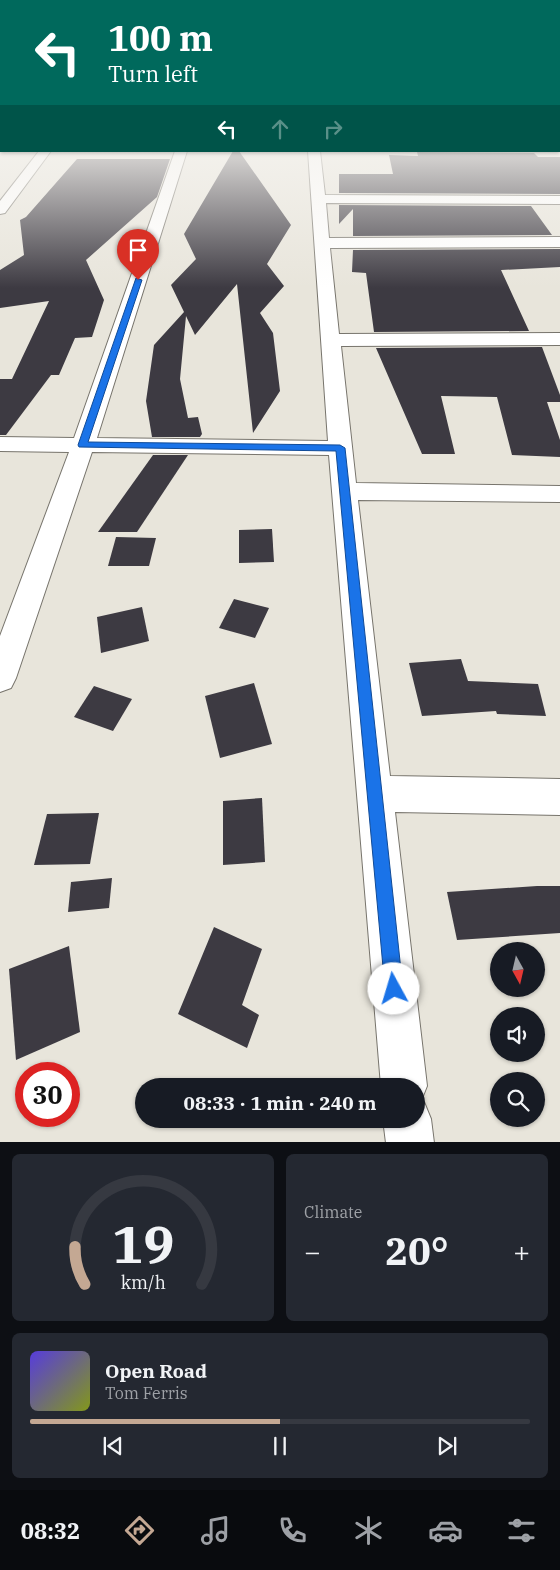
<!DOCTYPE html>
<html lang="en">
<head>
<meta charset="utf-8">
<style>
	:root { --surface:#171b24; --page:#242831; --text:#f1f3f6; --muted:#9ea1a6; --line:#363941; --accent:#c4a893 }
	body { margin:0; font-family:"IBM Plex Serif",serif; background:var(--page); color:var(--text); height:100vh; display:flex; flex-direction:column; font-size:19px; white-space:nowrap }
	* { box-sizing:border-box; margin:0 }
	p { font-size:16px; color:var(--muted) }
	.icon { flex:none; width:28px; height:28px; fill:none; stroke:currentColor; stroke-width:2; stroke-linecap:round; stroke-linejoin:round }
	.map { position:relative; height:1142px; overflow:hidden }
	.details { display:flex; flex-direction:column; gap:12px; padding:12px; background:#0d0f14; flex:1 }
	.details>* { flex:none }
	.hud { position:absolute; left:0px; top:0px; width:560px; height:152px; box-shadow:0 1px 4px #0004; background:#00695c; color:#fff; overflow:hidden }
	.needle { width:32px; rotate:172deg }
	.tools { position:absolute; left:490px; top:942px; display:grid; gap:10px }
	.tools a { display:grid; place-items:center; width:55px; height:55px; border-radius:50%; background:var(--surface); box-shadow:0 1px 4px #0004; font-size:25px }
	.speed { position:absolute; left:15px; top:1062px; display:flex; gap:10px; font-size:25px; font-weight:700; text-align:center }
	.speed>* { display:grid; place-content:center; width:65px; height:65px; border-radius:50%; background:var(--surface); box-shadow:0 1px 4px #0004; line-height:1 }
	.speed .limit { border:8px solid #d22; background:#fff; color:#111 }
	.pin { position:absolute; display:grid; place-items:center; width:42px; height:42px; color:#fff; margin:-51px -21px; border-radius:50% 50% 50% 0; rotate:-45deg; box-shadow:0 0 5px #0007 }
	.pin .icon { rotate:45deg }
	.me { position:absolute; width:55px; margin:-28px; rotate:354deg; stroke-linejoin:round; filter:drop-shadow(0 0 4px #0008) }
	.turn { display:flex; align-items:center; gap:18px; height:105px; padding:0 25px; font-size:22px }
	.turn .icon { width:65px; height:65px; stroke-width:2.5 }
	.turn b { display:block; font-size:35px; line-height:42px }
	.lanes { display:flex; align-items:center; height:48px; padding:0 25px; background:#0003; justify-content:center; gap:25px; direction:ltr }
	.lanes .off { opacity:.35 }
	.big { font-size:38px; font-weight:700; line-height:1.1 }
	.details .tile { flex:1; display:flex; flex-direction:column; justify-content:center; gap:8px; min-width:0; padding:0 18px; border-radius:8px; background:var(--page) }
	.details .dial { align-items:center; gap:0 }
	.dial svg { height:130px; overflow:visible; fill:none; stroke:var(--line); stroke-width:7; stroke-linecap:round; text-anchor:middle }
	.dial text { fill:var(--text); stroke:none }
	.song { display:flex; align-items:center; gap:15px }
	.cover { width:60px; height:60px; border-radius:8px; background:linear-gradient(135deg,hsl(250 70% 55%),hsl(70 70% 35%)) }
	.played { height:5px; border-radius:2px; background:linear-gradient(90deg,var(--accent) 50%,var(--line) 50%) }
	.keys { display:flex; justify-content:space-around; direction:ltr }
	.heat { display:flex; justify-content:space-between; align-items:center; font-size:28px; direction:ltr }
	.details .tiles { flex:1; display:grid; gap:12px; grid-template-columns:1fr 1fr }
	.tile:last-child { grid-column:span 2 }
	.trip { position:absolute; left:135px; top:1078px; width:290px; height:50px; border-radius:25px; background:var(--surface); box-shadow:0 1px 4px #0004; font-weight:700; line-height:50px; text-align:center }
	.menu { display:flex; height:80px; justify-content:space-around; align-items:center; background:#090b0e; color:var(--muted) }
	.menu .icon { width:35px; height:35px }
	.menu .current { color:var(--accent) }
	.menu b { font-size:22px; color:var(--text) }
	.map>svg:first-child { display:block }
</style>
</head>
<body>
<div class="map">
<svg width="560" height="1143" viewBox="0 0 560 1143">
	<rect width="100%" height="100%" fill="#e8e5db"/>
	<!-- building -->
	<g fill="#3d3a42">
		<polygon points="233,151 239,151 291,225 267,264 284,286 260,313 273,333 280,391 253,433 237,284 195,335 186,316 180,379 188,418 198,417 202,434 200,437 152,437 146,401 154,345 184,312 171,285 196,259 184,234"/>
		<polygon points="417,152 534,153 538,157 560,157 560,194 339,193 339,174 393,174 389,155 418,156"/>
		<polygon points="77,159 170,159 157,197 86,260 104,300 92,337 75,338 59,375 51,375 6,435 0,435 0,379 12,379 49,301 0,308 0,270 24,255 20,220 26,217"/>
		<polygon points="339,205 531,206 552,235 353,236 353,209 339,224"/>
		<polygon points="560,249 560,267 501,270 529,331 374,332 366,273 352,272 353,250"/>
		<polygon points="542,347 560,395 560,402 547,402 560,440 560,457 512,455 497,397 441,396 455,454 422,454 376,348"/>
		<polygon points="153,455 188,455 137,532 98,532"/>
		<polygon points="272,529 274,562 239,563 239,530"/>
		<polygon points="116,537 156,538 149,566 108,566"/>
		<polygon points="234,599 269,608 255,638 219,628"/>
		<polygon points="142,607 149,641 101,653 97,617"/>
		<polygon points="461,659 468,681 538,684 546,716 497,714 496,711 422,716 409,663"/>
		<polygon points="254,683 272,744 220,758 205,696"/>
		<polygon points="94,686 132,699 113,731 74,717"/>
		<polygon points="262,798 265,862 223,865 223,801"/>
		<polygon points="99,813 90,864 34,865 47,814"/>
		<polygon points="112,878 109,908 68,912 71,882"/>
		<polygon points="537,886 560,886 560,933 457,940 447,892"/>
		<polygon points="214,927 262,949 242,1005 259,1015 247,1048 178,1014"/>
		<polygon points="69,946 80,1032 16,1060 9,969"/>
	</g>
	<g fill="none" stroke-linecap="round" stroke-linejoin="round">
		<defs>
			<g id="street">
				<rect x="0" y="133" width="1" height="6"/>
				<polygon points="560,139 560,147 559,147 559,140"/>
				<polygon points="39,151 51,151 5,213 0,214 0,201"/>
				<polygon points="175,151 187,151 97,438 328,441 308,151 320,151 325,195 560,196 560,204 326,203 329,238 560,237 560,247 330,248 339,334 560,333 560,345 341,346 356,483 560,486 560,502 358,500 390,776 560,779 560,815 395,812 427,1086 421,1101 424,1102 431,1119 434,1143 386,1143 383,1119 416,1119 416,1086 381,1086 329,455 92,452 16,678 11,688 0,692 0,636 69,452 0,451 0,437 74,438"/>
			</g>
		</defs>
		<!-- street casing -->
		<use href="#street" stroke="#77746c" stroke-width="2"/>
		<!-- street -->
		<use href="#street" fill="#fff" fill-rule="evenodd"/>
	</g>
	<!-- sky -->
	<linearGradient id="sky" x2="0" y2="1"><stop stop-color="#73b4d8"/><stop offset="0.44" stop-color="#f5f3ef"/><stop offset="1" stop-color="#f5f3ef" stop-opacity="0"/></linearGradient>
	<rect width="560" height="288" fill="url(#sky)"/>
	<!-- route -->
	<polygon fill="#1a73e8" stroke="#114b97" points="136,278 142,280 88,442 340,445 345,448 403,989 400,995 394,998 388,995 385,989 336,451 79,447 78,445"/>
</svg>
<div class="tools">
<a><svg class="needle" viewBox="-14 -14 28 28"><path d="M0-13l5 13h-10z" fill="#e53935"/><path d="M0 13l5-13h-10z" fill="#9ea1a6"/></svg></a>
<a><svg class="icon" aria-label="sound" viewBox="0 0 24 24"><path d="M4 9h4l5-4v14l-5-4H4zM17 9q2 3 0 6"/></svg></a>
<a><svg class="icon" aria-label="search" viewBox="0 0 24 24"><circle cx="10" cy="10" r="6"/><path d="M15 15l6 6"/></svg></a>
</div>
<div class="speed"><div class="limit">30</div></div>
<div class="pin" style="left:138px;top:280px;background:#d93025"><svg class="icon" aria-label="arrive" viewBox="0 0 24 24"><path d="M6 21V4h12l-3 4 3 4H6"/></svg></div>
<svg class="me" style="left:394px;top:989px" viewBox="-20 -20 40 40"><circle r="19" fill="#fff"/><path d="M0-13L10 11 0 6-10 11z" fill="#1a73e8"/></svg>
<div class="trip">08:33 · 1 min · 240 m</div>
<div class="hud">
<div class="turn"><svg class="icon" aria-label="left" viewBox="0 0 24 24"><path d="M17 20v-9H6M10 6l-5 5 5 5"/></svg><div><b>100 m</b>Turn left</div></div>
<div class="lanes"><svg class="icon" aria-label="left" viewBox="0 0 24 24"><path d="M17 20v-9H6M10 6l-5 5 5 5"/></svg><svg class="icon off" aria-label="ahead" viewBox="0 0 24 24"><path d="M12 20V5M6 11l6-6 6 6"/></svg><svg class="icon off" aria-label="right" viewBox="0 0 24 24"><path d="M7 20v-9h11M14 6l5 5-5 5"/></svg></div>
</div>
</div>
<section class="details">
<div class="tiles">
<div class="tile dial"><svg viewBox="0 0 100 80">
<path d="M14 69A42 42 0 1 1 86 69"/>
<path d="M14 69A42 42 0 0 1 8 46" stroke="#c4a893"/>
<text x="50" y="56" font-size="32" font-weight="700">19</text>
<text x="50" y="72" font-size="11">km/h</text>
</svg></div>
<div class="tile"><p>Climate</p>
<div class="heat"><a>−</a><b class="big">20°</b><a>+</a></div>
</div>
<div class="tile">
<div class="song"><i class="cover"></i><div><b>Open Road</b><p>Tom Ferris</p></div></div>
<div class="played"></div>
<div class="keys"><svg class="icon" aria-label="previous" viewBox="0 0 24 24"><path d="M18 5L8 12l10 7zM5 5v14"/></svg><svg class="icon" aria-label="pause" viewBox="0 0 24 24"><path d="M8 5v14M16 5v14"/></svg><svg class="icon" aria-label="next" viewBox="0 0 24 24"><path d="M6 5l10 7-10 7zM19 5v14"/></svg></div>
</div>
</div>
</section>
<nav class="menu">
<b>08:32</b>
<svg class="icon current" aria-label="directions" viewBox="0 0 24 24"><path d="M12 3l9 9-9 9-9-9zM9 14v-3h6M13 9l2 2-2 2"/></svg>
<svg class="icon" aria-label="music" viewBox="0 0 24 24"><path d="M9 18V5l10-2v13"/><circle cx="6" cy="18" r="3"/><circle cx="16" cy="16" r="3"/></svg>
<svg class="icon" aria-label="phone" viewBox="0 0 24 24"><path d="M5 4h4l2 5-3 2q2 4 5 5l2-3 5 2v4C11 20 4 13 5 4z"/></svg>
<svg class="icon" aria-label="climate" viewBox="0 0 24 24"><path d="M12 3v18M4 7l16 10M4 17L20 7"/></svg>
<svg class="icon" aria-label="car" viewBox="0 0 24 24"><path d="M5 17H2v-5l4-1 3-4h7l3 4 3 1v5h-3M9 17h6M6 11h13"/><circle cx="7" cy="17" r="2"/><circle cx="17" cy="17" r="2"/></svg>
<svg class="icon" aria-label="filters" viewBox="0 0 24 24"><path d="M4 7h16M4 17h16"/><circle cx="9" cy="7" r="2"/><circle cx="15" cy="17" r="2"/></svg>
</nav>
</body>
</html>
